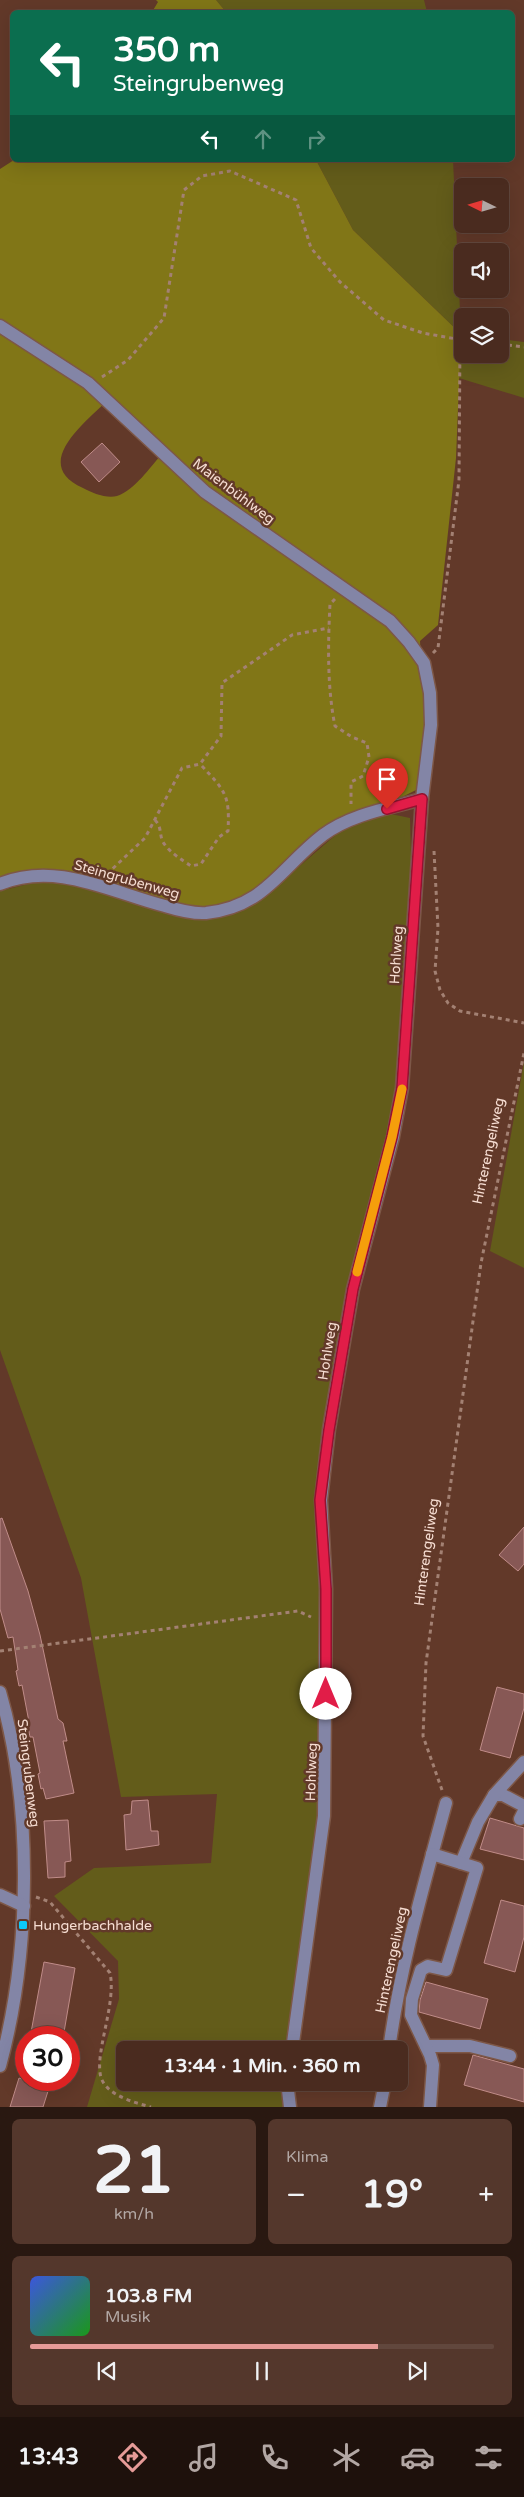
<!DOCTYPE html>
<html lang="de">
<head>
<meta charset="utf-8">
<style>
	:root { --surface:#4a2b1f; --page:#54372c; --text:#f1f3f6; --muted:#b2a7a4; --line:#61473d; --accent:#e69b98 }
	body { margin:0; font-family:"Varela Round",sans-serif; background:var(--page); color:var(--text); height:100vh; display:flex; flex-direction:column; font-size:19px; white-space:nowrap }
	* { box-sizing:border-box; margin:0 }
	p { font-size:16px; color:var(--muted) }
	.icon { flex:none; width:28px; height:28px; fill:none; stroke:currentColor; stroke-width:2; stroke-linecap:round; stroke-linejoin:round }
	.map { position:relative; height:2107px; overflow:hidden }
	.side { display:flex; flex-direction:column; gap:12px; padding:12px; background:#291811; flex:1 }
	.side>* { flex:none }
	.banner { position:absolute; left:10px; top:10px; width:505px; height:152px; border-radius:8px; box-shadow:0 5px 20px #0002,0 0 0 1px var(--line); background:#0b6e4f; color:#fff; overflow:hidden }
	.needle { width:32px; rotate:275deg }
	.buttons { position:absolute; left:454px; top:178px; display:grid; gap:10px }
	.buttons a { display:grid; place-items:center; width:55px; height:55px; border-radius:8px; background:var(--surface); box-shadow:0 5px 20px #0002,0 0 0 1px var(--line); font-size:25px }
	.speed { position:absolute; left:15px; top:2026px; display:flex; gap:10px; font-size:25px; font-weight:700; text-align:center }
	.speed>* { display:grid; place-content:center; width:65px; height:65px; border-radius:50%; background:var(--surface); box-shadow:0 5px 20px #0002,0 0 0 1px var(--line); line-height:1 }
	.speed .limit { border:8px solid #d22; background:#fff; color:#111 }
	.pin { position:absolute; display:grid; place-items:center; width:42px; height:42px; color:#fff; margin:-51px -21px; border-radius:50% 50% 50% 0; rotate:-45deg; box-shadow:0 0 5px #0007 }
	.pin .icon { rotate:45deg }
	.me { position:absolute; width:55px; margin:-28px; rotate:0deg; stroke-linejoin:round; filter:drop-shadow(0 0 4px #0008) }
	.turn { display:flex; align-items:center; gap:18px; height:105px; padding:0 20px; font-size:22px }
	.turn .icon { width:65px; height:65px; stroke-width:2.5 }
	.turn b { display:block; font-size:35px; line-height:42px }
	.lanes { display:flex; align-items:center; height:48px; padding:0 20px; background:#0003; justify-content:center; gap:25px; direction:ltr }
	.lanes .off { opacity:.35 }
	.big { font-size:38px; font-weight:700; line-height:1.1 }
	.side .widget { flex:1; display:flex; flex-direction:column; justify-content:center; gap:8px; min-width:0; padding:0 18px; border-radius:8px; background:var(--page) }
	.side .dial { align-items:center; gap:0 }
	.dial b { font-size:65px; line-height:1 }
	.song { display:flex; align-items:center; gap:15px }
	.cover { width:60px; height:60px; border-radius:8px; background:linear-gradient(135deg,hsl(230 70% 55%),hsl(120 70% 35%)) }
	.played { height:5px; border-radius:2px; background:linear-gradient(90deg,var(--accent) 75%,var(--line) 75%) }
	.keys { display:flex; justify-content:space-around; direction:ltr }
	.heat { display:flex; justify-content:space-between; align-items:center; font-size:28px; direction:ltr }
	.side .tiles { flex:1; display:grid; gap:12px; grid-template-columns:1fr 1fr }
	.widget:last-child { grid-column:span 2 }
	.trip { position:absolute; left:116px; top:2041px; width:292px; height:50px; border-radius:8px; background:var(--surface); box-shadow:0 5px 20px #0002,0 0 0 1px var(--line); font-weight:700; line-height:50px; text-align:center }
	.tab-bar { display:flex; height:80px; justify-content:space-around; align-items:center; background:#1e110c; color:var(--muted) }
	.tab-bar .icon { width:35px; height:35px }
	.tab-bar .selected { color:var(--accent) }
	.tab-bar b { font-size:22px; color:var(--text) }
	.map>svg:first-child { display:block }
</style>
</head>
<body>
<div class="map">
<svg width="524" height="2107" viewBox="0 0 524 2107">
	<rect width="100%" height="100%" fill="#623929"/>
	<!-- green -->
	<g fill="#635c1a">
		<polygon points="216,0 424,0 427,12 226,12"/>
		<polygon points="316,160 453,160 462,354 500,354 500,339 524,342 524,398 459,378 461,334 353,230"/>
		<polygon points="386,813 410,818 411,855 415,865 397,1086 319,1474 324,1771 289,2050 125,2050 125,2082 285,2083 286,2107 87,2107 119,1999 118,1961 54,1896 94,1868 211,1863 217,1794 121,1797 81,1578 0,1350 0,891 32,883 70,883 221,916 241,911 273,889 339,832 362,821"/>
		<polygon points="524,1062 524,1268 490,1251"/>
	</g>
	<!-- forest -->
	<g fill="#817617" fill-rule="evenodd">
		<polygon points="156,0 216,0 226,12 152,12 158,2"/>
		<path d="M14,160H316L353,230L461,334L456,458L438,625L420,641L425,727L418,789L398,799L344,817L248,894L223,906L183,907L76,874L0,880V169ZM107,401L162,454C150,467 135,490 117,496C107,499 92,493 83,488C31,465 83,424 107,401Z"/>
	</g>
	<!-- building -->
	<g fill="#875855" stroke="#c08c89">
		<polygon points="102,443 120,462 99,482 81,462"/>
		<polygon points="2,1518 28,1591 40,1635 58,1719 63,1723 67,1741 63,1741 74,1793 46,1799 43,1788 41,1789 38,1774 40,1773 33,1737 30,1737 27,1722 29,1722 22,1685 19,1686 16,1671 18,1670 13,1637 8,1638 0,1609 0,1519"/>
		<polygon points="524,1527 524,1564 518,1571 499,1555"/>
		<polygon points="497,1687 524,1694 524,1708 510,1758 480,1750"/>
		<polygon points="148,1800 151,1831 158,1831 159,1845 126,1850 124,1815 131,1814 132,1801"/>
		<polygon points="490,1818 524,1828 524,1860 480,1849"/>
		<polygon points="68,1820 71,1861 65,1862 65,1877 48,1878 44,1821"/>
		<polygon points="501,1900 524,1906 524,1937 515,1972 484,1963"/>
		<polygon points="44,1962 75,1968 63,2038 30,2038"/>
		<polygon points="426,1982 488,1999 480,2029 419,2012 420,2000"/>
		<polygon points="473,2055 524,2069 524,2102 464,2085"/>
		<polygon points="19,2078 49,2088 43,2107 10,2107"/>
	</g>
	<g fill="none" stroke-linecap="round" stroke-linejoin="round">
		<defs>
			<g id="minor">
				<polyline points="0,326 88,383 205,492 390,621 409,642 424,663 430,693 431,725 422,799 402,1088 393,1137 353,1289 329,1429 321,1500 326,1589 324,1816 292,2050"/>
				<path d="M0,884C57,861 110,892 165,906C178,910 192,914 206,913C265,907 281,867 323,835C351,814 390,808 422,799"/>
				<path d="M0,1692C33,1806 31,1951 0,2066"/>
				<polyline points="494,1795 503,1795 524,1806"/>
				<polyline points="520,1819 524,1811"/>
				<polyline points="461,1863 478,1822 494,1795 524,1762"/>
				<polyline points="0,1895 24,1906"/>
				<polyline points="426,2046 470,2046 510,2056"/>
				<path d="M389,2050C400,1966 424,1885 446,1803"/>
				<polyline points="287,2082 290,2107"/>
				<polyline points="380,2107 385,2082"/>
				<polyline points="430,2107 433,2065 430,2055 411,2015 412,1999 421,1970 428,1966 446,1970 477,1868 432,1854"/>
			</g>
		</defs>
		<!-- minor casing -->
		<use href="#minor" stroke="#7d5747" stroke-width="15"/>
		<!-- path -->
		<g stroke="#a38173" stroke-width="3" stroke-dasharray="4 4" stroke-linecap="butt">
			<polyline points="500,344 524,347"/>
			<polyline points="102,377 128,360 164,318 184,190 202,176 230,171 296,200 311,248 340,282 384,320 423,333 462,340"/>
			<path d="M335,599L330,604C328,643 327,687 335,726L352,737L367,743L369,757L363,776L351,782V804"/>
			<polyline points="433,653 438,648 459,480 460,340"/>
			<path d="M155,820C162,827 159,834 163,842C169,852 182,860 191,866L201,864L219,837L228,831C230,794 225,791 200,764"/>
			<polyline points="434,851 438,928 435,971 440,990 448,1003 460,1011 524,1023"/>
			<polyline points="107,874 145,838 182,768 200,764 221,736 222,683 292,635 329,628"/>
			<polyline points="0,1651 298,1611 311,1617"/>
			<polyline points="442,1790 423,1736 426,1663 481,1263 524,1053"/>
			<path d="M36,1897L50,1902L110,1973C117,2005 92,2058 102,2080C109,2096 136,2103 151,2107"/>
		</g>
		<!-- minor -->
		<use href="#minor" stroke="#8385a6" stroke-width="12"/>
	</g>
	<g fill="none" stroke-linecap="round" stroke-linejoin="round">
		<defs>
			<polyline id="route" points="326,1694 326,1589 320,1500 329,1430 353,1289 392,1137 402,1088 422,799 387,809"/>
		</defs>
		<!-- route casing -->
		<use href="#route" stroke="#92132f" stroke-width="12"/>
		<!-- route -->
		<use href="#route" stroke="#e11d48" stroke-width="9"/>
		<!-- slow -->
		<polyline stroke="#f59e0b" stroke-width="9" points="357,1272 392,1137 402,1089"/>
	</g>
	<!-- markers -->
	<rect fill="#0bcafa" stroke="#623929" stroke-width="2" x="18" y="1920" width="10" height="10" rx="2.5"/>
	<g text-anchor="middle" stroke-width="5" stroke-linejoin="round" paint-order="stroke">
		<!-- street labels -->
		<g font-size="14" fill="#f6ddd2" stroke="#623929">
			<text transform="translate(234 491) rotate(37)" y="5">Maienbühlweg</text>
			<text transform="translate(127 879) rotate(16)" y="5">Steingrubenweg</text>
			<text transform="translate(396 955) rotate(-86)" y="5">Hohlweg</text>
			<text transform="translate(488 1151) rotate(-78)" y="5">Hinterengeliweg</text>
			<text transform="translate(327 1351) rotate(-81)" y="5">Hohlweg</text>
			<text transform="translate(426 1552) rotate(-82)" y="5">Hinterengeliweg</text>
			<text transform="translate(311 1772) rotate(-88)" y="5">Hohlweg</text>
			<text transform="translate(29 1773) rotate(83)" y="5">Steingrubenweg</text>
			<text transform="translate(391 1960) rotate(-78)" y="5">Hinterengeliweg</text>
		</g>
		<!-- poi labels -->
		<g font-size="14" fill="#f6ddd2" stroke="#623929" text-anchor="start">
			<text x="33" y="1930">Hungerbachhalde</text>
		</g>
	</g>
</svg>
<div class="buttons">
<a><svg class="needle" viewBox="-14 -14 28 28"><path d="M0-13l5 13h-10z" fill="#e53935"/><path d="M0 13l5-13h-10z" fill="#b2a7a4"/></svg></a>
<a><svg class="icon" aria-label="sound" viewBox="0 0 24 24"><path d="M4 9h4l5-4v14l-5-4H4zM17 9q2 3 0 6"/></svg></a>
<a><svg class="icon" aria-label="layers" viewBox="0 0 24 24"><path d="M12 4l9 5-9 5-9-5zM3 14l9 5 9-5"/></svg></a>
</div>
<div class="speed"><div class="limit">30</div></div>
<div class="pin" style="left:387px;top:809px;background:#d93025"><svg class="icon" aria-label="arrive" viewBox="0 0 24 24"><path d="M6 21V4h12l-3 4 3 4H6"/></svg></div>
<svg class="me" style="left:326px;top:1694px" viewBox="-20 -20 40 40"><circle r="19" fill="#fff"/><path d="M0-13L10 11 0 6-10 11z" fill="#e11d48"/></svg>
<div class="trip">13:44 · 1 Min. · 360 m</div>
<div class="banner">
<div class="turn"><svg class="icon" aria-label="left" viewBox="0 0 24 24"><path d="M17 20v-9H6M10 6l-5 5 5 5"/></svg><div><b>350 m</b>Steingrubenweg</div></div>
<div class="lanes"><svg class="icon" aria-label="left" viewBox="0 0 24 24"><path d="M17 20v-9H6M10 6l-5 5 5 5"/></svg><svg class="icon off" aria-label="ahead" viewBox="0 0 24 24"><path d="M12 20V5M6 11l6-6 6 6"/></svg><svg class="icon off" aria-label="right" viewBox="0 0 24 24"><path d="M7 20v-9h11M14 6l5 5-5 5"/></svg></div>
</div>
</div>
<section class="side">
<div class="tiles">
<div class="widget dial"><b>21</b><p>km/h</p></div>
<div class="widget"><p>Klima</p>
<div class="heat"><a>−</a><b class="big">19°</b><a>+</a></div>
</div>
<div class="widget">
<div class="song"><i class="cover"></i><div><b>103.8 FM</b><p>Musik</p></div></div>
<div class="played"></div>
<div class="keys"><svg class="icon" aria-label="previous" viewBox="0 0 24 24"><path d="M18 5L8 12l10 7zM5 5v14"/></svg><svg class="icon" aria-label="pause" viewBox="0 0 24 24"><path d="M8 5v14M16 5v14"/></svg><svg class="icon" aria-label="next" viewBox="0 0 24 24"><path d="M6 5l10 7-10 7zM19 5v14"/></svg></div>
</div>
</div>
</section>
<nav class="tab-bar">
<b>13:43</b>
<svg class="icon selected" aria-label="directions" viewBox="0 0 24 24"><path d="M12 3l9 9-9 9-9-9zM9 14v-3h6M13 9l2 2-2 2"/></svg>
<svg class="icon" aria-label="music" viewBox="0 0 24 24"><path d="M9 18V5l10-2v13"/><circle cx="6" cy="18" r="3"/><circle cx="16" cy="16" r="3"/></svg>
<svg class="icon" aria-label="phone" viewBox="0 0 24 24"><path d="M5 4h4l2 5-3 2q2 4 5 5l2-3 5 2v4C11 20 4 13 5 4z"/></svg>
<svg class="icon" aria-label="climate" viewBox="0 0 24 24"><path d="M12 3v18M4 7l16 10M4 17L20 7"/></svg>
<svg class="icon" aria-label="car" viewBox="0 0 24 24"><path d="M5 17H2v-5l4-1 3-4h7l3 4 3 1v5h-3M9 17h6M6 11h13"/><circle cx="7" cy="17" r="2"/><circle cx="17" cy="17" r="2"/></svg>
<svg class="icon" aria-label="filters" viewBox="0 0 24 24"><path d="M4 7h16M4 17h16"/><circle cx="9" cy="7" r="2"/><circle cx="15" cy="17" r="2"/></svg>
</nav>
</body>
</html>
